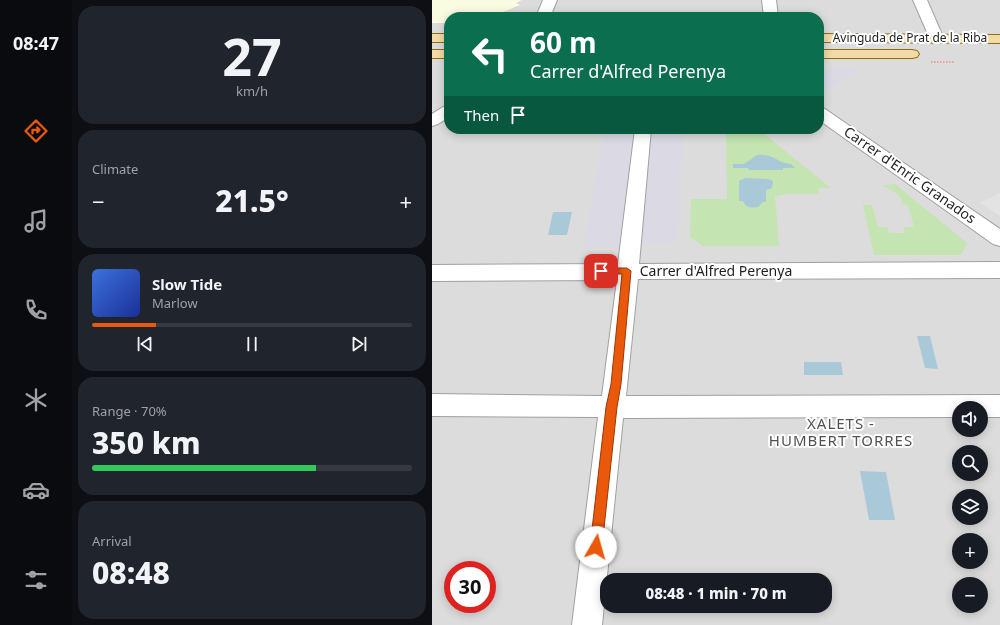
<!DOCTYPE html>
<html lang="en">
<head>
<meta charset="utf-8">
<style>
	:root { --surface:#171b24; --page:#20242c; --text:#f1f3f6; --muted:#9ea1a6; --line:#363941; --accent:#ea580c }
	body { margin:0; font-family:"Noto Sans",sans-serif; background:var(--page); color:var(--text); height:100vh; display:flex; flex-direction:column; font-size:15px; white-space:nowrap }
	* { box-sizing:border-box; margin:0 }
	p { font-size:13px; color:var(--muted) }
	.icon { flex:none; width:22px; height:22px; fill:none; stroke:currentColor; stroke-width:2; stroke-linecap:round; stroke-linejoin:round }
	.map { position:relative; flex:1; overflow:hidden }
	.panel { display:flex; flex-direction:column; gap:6px; padding:6px; background:#0d0f14; width:360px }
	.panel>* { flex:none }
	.guide { position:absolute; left:12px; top:12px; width:380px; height:122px; border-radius:16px; box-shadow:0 2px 10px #0003; background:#0b6e4f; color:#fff; overflow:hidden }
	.controls { position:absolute; left:520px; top:401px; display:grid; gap:8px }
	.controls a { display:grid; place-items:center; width:36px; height:36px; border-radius:50%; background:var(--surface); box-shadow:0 2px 10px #0003; font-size:20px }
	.speed { position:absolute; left:12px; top:561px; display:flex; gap:8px; font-size:20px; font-weight:700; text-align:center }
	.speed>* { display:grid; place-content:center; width:52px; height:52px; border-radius:50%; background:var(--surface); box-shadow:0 2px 10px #0003; line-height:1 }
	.speed .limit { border:6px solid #d22; background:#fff; color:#111 }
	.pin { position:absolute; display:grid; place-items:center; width:34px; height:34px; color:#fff; margin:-17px; border-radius:8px; box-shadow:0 2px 6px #0006 }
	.me { position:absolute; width:44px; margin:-22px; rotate:7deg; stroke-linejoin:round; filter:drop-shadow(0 0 3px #0008) }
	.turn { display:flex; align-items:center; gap:14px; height:84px; padding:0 20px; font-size:18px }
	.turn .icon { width:52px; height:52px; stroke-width:2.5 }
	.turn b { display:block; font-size:28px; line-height:34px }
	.then { display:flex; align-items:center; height:38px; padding:0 20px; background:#0003; gap:8px; font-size:15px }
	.big { font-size:30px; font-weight:800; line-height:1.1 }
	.panel .widget { flex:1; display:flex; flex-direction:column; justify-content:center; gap:6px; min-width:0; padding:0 14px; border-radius:16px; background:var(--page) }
	.panel .dial { align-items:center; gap:0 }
	.dial b { font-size:52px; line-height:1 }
	.song { display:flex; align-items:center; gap:12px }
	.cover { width:48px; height:48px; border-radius:6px; background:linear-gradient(135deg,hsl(220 70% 55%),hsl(230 70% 35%)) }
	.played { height:4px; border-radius:2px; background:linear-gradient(90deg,var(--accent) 20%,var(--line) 20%) }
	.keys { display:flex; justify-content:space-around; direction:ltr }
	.heat { display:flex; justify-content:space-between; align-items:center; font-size:22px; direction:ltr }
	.charge { height:6px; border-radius:3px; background:linear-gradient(90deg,#34c759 70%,var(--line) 0) }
	.trip { position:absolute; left:168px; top:573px; width:232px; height:40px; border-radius:16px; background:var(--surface); box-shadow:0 2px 10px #0003; font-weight:800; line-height:40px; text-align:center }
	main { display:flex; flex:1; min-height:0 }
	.tab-bar { display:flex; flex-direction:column; width:72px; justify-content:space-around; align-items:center; background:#090b0e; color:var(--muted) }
	.tab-bar .icon { width:28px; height:28px }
	.tab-bar .on { color:var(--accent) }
	.tab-bar b { font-size:18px; color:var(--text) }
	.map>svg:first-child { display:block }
</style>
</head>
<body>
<main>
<nav class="tab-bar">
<b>08:47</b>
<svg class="icon on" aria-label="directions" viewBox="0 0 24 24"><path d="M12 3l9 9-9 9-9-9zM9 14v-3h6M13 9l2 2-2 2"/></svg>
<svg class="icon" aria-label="music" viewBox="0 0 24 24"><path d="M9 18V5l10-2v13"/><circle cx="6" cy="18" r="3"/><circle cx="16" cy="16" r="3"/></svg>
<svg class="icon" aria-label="phone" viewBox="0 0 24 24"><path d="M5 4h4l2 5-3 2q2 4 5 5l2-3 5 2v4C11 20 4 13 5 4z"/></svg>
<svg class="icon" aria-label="climate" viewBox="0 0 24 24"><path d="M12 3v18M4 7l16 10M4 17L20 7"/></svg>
<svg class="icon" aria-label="car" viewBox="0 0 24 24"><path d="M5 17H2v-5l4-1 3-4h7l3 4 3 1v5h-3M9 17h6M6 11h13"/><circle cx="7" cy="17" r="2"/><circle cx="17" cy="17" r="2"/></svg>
<svg class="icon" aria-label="filters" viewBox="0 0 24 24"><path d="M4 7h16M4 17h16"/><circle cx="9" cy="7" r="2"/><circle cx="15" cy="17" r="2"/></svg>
</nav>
<section class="panel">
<div class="widget dial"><b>27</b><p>km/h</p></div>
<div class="widget"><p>Climate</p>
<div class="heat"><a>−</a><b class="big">21.5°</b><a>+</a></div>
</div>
<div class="widget">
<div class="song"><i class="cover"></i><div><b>Slow Tide</b><p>Marlow</p></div></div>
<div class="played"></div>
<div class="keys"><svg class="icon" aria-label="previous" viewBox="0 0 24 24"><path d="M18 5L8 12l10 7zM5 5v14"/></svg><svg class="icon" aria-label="pause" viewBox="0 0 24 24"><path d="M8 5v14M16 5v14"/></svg><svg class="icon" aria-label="next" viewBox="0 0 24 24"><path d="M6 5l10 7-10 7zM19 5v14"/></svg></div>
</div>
<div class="widget"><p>Range · 70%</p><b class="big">350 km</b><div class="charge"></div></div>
<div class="widget"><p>Arrival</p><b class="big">08:48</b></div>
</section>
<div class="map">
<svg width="568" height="625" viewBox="0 0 568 625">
	<rect width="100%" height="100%" fill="#efede6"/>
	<!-- residential -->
	<path fill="#dddcdc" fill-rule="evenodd" d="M0,0H568V625H0ZM17,17H387V129H17ZM527,408H549V430H527ZM527,452H549V474H527ZM527,496H549V518H527ZM527,540H549V562H527ZM21,570H55V604H21ZM175,580H393V606H175ZM527,584H549V606H527Z"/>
	<!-- education -->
	<polygon fill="#f9fce1" points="0,0 90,0 84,3 88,5 59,17 17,17 17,23 0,23"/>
	<!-- grass -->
	<g fill="#c4e4b1">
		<polygon points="294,129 326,129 399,188 386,188 387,194 356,194 343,196 347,246 271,246 258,237 259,199 295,199"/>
		<polygon points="463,184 535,243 529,255 442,255 431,205 440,205 446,227 455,227 457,233 473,233 471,227 482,227 476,205 471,204 468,196 451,185"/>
	</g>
	<!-- parking -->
	<polygon fill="#e3e3e3" points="568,193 568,216 548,203"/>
	<!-- plaza -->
	<g fill="#dbdae4">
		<polygon points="387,69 426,69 391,93 394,96 387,100"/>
		<polygon points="172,129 252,129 245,243 151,248"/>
	</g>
	<!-- water -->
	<g fill="#aac9d8">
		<path d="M325,155C342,153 346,164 359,164L363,168H351V170H317L316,168H301V164H312Z"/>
		<path d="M313,178L336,179L341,181L340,188L334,190V202H331L326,207C319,208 314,208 311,201H307V181Z"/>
		<polygon points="121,212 140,212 135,235 116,235"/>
		<polygon points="485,336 498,336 506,369 493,368"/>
		<polygon points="372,362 409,362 411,375 372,375"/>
		<polygon points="428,471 454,472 463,520 437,520"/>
	</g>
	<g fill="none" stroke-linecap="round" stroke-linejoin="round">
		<defs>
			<g id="minor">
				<polygon points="111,0 125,0 118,17 104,17"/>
				<polygon points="330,0 344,0 346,17 332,17"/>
				<polygon points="481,0 495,0 512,39 510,42 505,43 500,42 498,39"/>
				<polygon points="17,105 17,117 6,124 0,126 0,114 11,107"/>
				<polygon points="387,107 393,109 568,229 568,246 561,244 387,120"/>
				<polygon points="203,129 219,129 207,264 568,262 568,278 206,279 194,396 568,395 568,417 549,417 549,408 527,408 527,417 191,418 170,625 140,625 166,417 0,416 0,394 170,396 185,280 0,281 0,265 186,264"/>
			</g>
			<g id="major">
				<rect x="0" y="34" width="17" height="8"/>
				<polygon points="387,34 568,35 568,43 387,42"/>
				<rect x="0" y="50" width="17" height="8"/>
				<polygon points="387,50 480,50 485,51 487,54 485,57 480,58 387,58"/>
			</g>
		</defs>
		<!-- minor casing -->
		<use href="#minor" stroke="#a0a0a0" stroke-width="2"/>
		<!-- major casing -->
		<use href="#major" stroke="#8b700e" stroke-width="2"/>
		<!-- path -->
		<polyline stroke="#ed9279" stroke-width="1.5" stroke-dasharray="1.5 1.5" stroke-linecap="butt" points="499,62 522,62"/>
		<!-- minor -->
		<use href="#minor" fill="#fff" fill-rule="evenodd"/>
		<!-- major -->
		<use href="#major" fill="#f3daa6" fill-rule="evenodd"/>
	</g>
	<!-- route -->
	<polygon fill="#ea580c" stroke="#983908" points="169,268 195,268 199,271 189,384 185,407 170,547 168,551 164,553 159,551 158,547 174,407 179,384 190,274 166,274 165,271 166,269"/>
	<g text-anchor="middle" stroke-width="4" stroke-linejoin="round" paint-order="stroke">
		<!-- far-street labels -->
		<g font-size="12" fill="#1f1f1f" stroke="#fff">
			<text x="478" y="42">Avinguda de Prat de la Riba</text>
		</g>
		<!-- street labels -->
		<g font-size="14" fill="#1f1f1f" stroke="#fff">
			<text transform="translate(478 175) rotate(35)" y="5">Carrer d'Enric Granados</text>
			<text x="284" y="276">Carrer d'Alfred Perenya</text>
		</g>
		<!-- neighbourhood labels -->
		<g font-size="15" letter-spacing="1" fill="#525252" stroke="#fff">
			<text x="409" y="429">XALETS -<tspan x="409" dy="17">HUMBERT TORRES</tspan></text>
		</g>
	</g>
</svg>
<div class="controls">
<a><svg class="icon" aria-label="sound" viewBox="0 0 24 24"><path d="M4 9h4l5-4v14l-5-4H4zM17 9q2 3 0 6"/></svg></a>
<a><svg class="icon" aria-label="search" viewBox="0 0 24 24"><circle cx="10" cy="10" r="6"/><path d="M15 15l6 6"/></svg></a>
<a><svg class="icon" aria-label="layers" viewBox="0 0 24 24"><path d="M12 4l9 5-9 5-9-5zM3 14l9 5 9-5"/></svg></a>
<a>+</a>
<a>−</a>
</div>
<div class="speed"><div class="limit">30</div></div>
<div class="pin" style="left:169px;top:271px;background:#d93025"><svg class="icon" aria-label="arrive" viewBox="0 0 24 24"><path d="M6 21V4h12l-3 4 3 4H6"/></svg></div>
<svg class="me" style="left:164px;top:547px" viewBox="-20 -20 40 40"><circle r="19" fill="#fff"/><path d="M0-13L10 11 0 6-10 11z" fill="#ea580c"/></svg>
<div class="trip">08:48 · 1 min · 70 m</div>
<div class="guide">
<div class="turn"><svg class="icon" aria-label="left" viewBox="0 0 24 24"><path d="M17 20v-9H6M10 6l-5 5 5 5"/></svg><div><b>60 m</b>Carrer d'Alfred Perenya</div></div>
<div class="then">Then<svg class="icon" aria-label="arrive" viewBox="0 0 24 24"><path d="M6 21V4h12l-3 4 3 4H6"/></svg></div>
</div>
</div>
</main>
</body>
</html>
